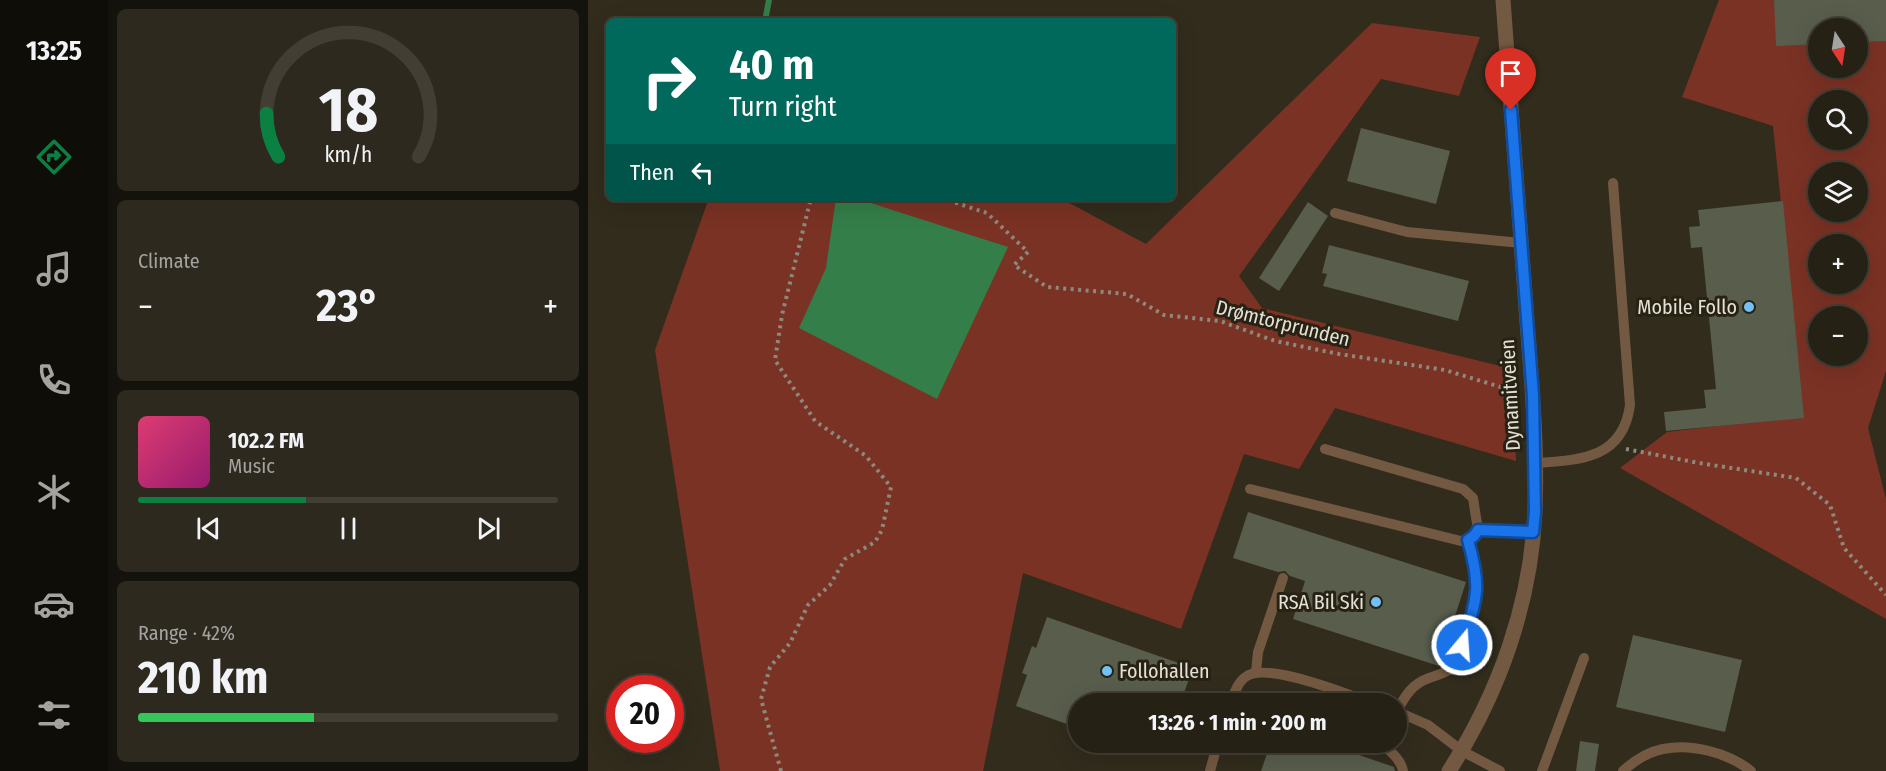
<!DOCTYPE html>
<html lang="en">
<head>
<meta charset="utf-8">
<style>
	:root { --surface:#252115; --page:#2d291e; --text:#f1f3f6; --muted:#a3a3a0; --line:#423e34; --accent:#0b8043 }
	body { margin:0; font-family:"Fira Sans Condensed",sans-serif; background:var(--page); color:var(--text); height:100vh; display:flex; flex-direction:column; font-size:22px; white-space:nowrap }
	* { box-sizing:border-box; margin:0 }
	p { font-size:20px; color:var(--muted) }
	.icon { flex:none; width:33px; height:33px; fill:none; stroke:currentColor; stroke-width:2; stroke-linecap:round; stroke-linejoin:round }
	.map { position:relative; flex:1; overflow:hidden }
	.side { display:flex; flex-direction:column; gap:9px; padding:9px; background:#14120c; width:480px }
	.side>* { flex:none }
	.top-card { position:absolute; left:18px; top:18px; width:570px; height:183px; border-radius:9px; box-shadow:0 6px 24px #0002,0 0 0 2px var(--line); background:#00695c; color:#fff; overflow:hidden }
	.needle { width:39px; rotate:168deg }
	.fabs { position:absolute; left:1220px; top:18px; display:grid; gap:12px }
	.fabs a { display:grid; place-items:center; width:60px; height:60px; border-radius:50%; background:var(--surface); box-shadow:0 6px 24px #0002,0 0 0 2px var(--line); font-size:30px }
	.speed { position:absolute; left:18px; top:675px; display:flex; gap:12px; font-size:30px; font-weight:700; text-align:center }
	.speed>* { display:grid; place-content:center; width:78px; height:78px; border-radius:50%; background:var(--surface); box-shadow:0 6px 24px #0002,0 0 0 2px var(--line); line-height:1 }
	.speed .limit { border:9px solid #d22; background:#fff; color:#111 }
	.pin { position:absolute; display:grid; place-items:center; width:51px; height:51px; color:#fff; margin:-62px -26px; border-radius:50% 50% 50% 0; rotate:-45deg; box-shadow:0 0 6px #0007 }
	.pin .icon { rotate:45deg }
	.me { position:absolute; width:66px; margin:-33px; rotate:18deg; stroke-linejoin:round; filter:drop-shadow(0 0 4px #0008) }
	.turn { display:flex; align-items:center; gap:21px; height:126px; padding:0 24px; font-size:27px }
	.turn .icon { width:78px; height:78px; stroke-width:2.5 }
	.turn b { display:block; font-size:42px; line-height:51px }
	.then { display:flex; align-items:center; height:57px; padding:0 24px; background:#0003; gap:12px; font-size:22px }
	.big { font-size:45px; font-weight:700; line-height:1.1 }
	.side .tile { flex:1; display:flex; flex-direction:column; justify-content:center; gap:9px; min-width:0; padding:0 21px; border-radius:9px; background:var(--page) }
	.side .dial { align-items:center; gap:0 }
	.dial svg { height:156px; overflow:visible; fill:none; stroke:var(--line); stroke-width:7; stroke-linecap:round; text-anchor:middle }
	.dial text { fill:var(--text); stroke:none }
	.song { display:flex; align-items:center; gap:18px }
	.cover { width:72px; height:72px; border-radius:9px; background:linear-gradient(135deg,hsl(340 70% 55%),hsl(320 70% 35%)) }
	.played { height:6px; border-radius:3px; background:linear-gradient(90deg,var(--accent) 40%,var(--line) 40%) }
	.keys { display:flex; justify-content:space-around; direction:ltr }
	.heat { display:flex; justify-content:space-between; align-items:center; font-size:33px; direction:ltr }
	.charge { height:9px; border-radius:4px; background:linear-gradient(90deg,#34c759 42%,var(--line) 0) }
	.trip { position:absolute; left:480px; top:693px; width:339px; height:60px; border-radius:30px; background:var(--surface); box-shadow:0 6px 24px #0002,0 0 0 2px var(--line); font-weight:700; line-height:60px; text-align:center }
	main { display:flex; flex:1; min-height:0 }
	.tab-bar { display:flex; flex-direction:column; width:108px; justify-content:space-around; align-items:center; background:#0f0d08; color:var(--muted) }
	.tab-bar .icon { width:42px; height:42px }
	.tab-bar .current { color:var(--accent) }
	.tab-bar b { font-size:27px; color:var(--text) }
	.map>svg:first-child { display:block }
</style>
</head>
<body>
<main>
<nav class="tab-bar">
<b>13:25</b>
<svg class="icon current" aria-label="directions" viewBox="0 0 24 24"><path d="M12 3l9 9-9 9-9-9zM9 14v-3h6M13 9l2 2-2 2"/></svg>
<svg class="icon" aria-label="music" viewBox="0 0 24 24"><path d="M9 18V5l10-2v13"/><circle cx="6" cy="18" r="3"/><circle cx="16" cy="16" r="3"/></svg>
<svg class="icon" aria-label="phone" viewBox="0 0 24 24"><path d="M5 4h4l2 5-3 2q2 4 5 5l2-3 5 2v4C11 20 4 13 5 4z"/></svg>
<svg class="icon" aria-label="climate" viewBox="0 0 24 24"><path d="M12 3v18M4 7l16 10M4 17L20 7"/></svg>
<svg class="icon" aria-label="car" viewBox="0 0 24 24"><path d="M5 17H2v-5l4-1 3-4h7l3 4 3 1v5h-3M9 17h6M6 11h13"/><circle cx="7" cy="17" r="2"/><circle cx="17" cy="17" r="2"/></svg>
<svg class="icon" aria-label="filters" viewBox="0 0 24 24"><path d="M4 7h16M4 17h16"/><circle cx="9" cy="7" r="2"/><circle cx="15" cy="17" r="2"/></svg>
</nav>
<section class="side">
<div class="tile dial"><svg viewBox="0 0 100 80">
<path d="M14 69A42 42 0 1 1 86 69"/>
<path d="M14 69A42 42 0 0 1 8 47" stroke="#0b8043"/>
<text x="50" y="56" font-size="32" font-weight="700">18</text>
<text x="50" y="72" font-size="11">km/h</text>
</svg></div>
<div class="tile"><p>Climate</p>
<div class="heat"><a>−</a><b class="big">23°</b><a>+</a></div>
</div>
<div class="tile">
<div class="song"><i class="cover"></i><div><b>102.2 FM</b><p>Music</p></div></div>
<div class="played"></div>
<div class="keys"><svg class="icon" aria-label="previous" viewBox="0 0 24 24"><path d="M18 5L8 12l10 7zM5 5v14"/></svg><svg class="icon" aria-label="pause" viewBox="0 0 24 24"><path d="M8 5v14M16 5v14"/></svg><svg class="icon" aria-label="next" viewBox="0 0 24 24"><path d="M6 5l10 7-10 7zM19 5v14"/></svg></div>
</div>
<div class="tile"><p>Range · 42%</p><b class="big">210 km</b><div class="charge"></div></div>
</section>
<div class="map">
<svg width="1298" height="771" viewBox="0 0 1298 771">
	<rect width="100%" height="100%" fill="#312c1c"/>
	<!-- green -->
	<g fill="#7a3224" fill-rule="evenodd">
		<path d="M1131,0H1298V371L1280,428L1298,499V619L1032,468L1079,432L1215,416L1185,126L1094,97ZM1230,28H1269V68H1230ZM1230,100H1269V140H1230ZM1230,172H1269V212H1230ZM1230,244H1269V284H1230ZM1230,316H1269V356H1230Z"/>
		<polygon points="784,23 892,37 871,96 793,79 651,276 674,308 925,369 928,461 747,408 711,469 656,454 593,629 435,573 395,771 132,771 67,350 121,198 472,198 558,244"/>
	</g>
	<!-- water -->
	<polygon fill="#347e49" points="248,198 267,198 420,247 349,399 211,328 238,268"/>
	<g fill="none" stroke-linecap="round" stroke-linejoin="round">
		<!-- stream -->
		<polyline stroke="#347e49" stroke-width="6" points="177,21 181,0"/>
	</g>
	<!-- building -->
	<g fill="#585d4c">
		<polygon points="1186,0 1298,0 1298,41 1269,42 1269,28 1230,28 1230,44 1188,46"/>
		<polygon points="773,128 862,151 848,204 759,181"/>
		<polygon points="1195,201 1216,418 1078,431 1076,412 1118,408 1116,390 1128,389 1114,247 1103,248 1101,227 1112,226 1110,210"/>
		<polygon points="720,202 740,216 691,291 671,278"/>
		<polygon points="741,245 881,281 870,321 735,286 739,274 734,273"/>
		<polygon points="660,512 878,582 851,666 705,619 717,581 702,576 697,571 690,572 645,558"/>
		<polygon points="459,617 605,668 592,704 490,704 490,728 428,706 439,675 434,673 444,646 448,648"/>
		<polygon points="1045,635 1154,660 1137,732 1028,707"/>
		<polygon points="992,741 1011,744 1007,771 988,771"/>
		<polygon points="683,742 733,742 806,767 807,771 673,771"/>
	</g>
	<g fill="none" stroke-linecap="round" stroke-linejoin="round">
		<!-- path -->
		<g stroke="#8d897c" stroke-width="4" stroke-dasharray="3 4.5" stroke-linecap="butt">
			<polyline points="353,198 399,213 440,252 426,265 459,287 539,294 576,315 632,321 687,341 751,354 857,370 929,392"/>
			<polyline points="1038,449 1111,463 1208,478 1242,505 1256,548 1298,595"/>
			<polyline points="193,771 173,699 182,667 202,643 220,605 242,585 257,559 287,542 294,530 303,487 278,456 227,421 187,360 194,315 223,198"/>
		</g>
		<!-- service -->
		<g stroke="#745942" stroke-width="10">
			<polyline points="747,213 819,232 933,243"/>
			<polyline points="737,449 875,489 885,498 890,530"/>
			<path d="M947,463C992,460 1035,459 1042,405L1025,183"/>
			<path d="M662,489L873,541C881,540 886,537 890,530L945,532"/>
			<polyline points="668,672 670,652 695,578"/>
			<path d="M642,704C646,694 650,681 659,676C680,662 761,695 786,704"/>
			<polyline points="808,711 840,725 874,751 912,771"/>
			<path d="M809,711C817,696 824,684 841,678C851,674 859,673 867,666C875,641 889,613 890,587C890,571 884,555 880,540"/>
			<path d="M792,742C801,750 813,759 815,771"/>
			<polyline points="630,743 639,746 650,742"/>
			<polyline points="622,771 630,742"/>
			<polyline points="954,771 996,658"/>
			<path d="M1035,771C1046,761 1060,752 1075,749C1103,743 1141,753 1163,771"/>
		</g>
		<!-- minor -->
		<path stroke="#745942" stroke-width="15" d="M861,771C911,693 943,604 947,511C950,439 942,366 937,294C930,196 922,98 915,0"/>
	</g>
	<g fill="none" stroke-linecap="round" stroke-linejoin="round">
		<defs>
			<path id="route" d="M874,645C889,598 894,589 880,540L886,536L890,530L945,532L947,512L945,396L923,110"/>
		</defs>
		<!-- route casing -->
		<use href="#route" stroke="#114b97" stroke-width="15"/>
		<!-- route -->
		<use href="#route" stroke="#1a73e8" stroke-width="10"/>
	</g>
	<!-- markers -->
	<g fill="#71c1f5" stroke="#272213" stroke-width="2">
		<circle cx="1161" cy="307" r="6"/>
		<circle cx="788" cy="602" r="6"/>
		<circle cx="519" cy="671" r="6"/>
	</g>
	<g text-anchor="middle" stroke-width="6" stroke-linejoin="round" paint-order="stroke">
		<!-- poi labels -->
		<g font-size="20" fill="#e3e0d6" stroke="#272213" text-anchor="end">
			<text x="1149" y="314">Mobile Follo</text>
			<text x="776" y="609">RSA Bil Ski</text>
			<text x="531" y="678" text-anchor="start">Follohallen</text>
		</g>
		<!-- street labels -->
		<g font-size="20" fill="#e3e0d6" stroke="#272213">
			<text transform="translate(695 323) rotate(14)" y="7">Drømtorprunden</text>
			<text transform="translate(922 395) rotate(-93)" y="7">Dynamitveien</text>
		</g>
	</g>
</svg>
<div class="fabs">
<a><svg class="needle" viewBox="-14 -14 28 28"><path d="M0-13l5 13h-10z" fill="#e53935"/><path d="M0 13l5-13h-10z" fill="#a3a3a0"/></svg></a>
<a><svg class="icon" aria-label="search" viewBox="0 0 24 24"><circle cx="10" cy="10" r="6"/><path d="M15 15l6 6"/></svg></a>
<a><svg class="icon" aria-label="layers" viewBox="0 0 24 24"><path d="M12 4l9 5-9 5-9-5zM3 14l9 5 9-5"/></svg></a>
<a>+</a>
<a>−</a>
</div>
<div class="speed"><div class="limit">20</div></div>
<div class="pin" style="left:923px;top:110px;background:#d93025"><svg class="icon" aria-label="arrive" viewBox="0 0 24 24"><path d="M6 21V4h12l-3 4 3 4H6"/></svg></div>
<svg class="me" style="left:874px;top:645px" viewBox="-20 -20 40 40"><circle r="17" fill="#1a73e8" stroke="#fff" stroke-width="3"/><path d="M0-11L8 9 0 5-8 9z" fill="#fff"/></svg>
<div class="trip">13:26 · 1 min · 200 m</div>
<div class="top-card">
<div class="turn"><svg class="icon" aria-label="right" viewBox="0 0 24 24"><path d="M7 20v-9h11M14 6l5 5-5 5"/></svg><div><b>40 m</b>Turn right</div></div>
<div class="then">Then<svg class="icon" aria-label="left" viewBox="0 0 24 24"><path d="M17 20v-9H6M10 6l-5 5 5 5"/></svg></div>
</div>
</div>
</main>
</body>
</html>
